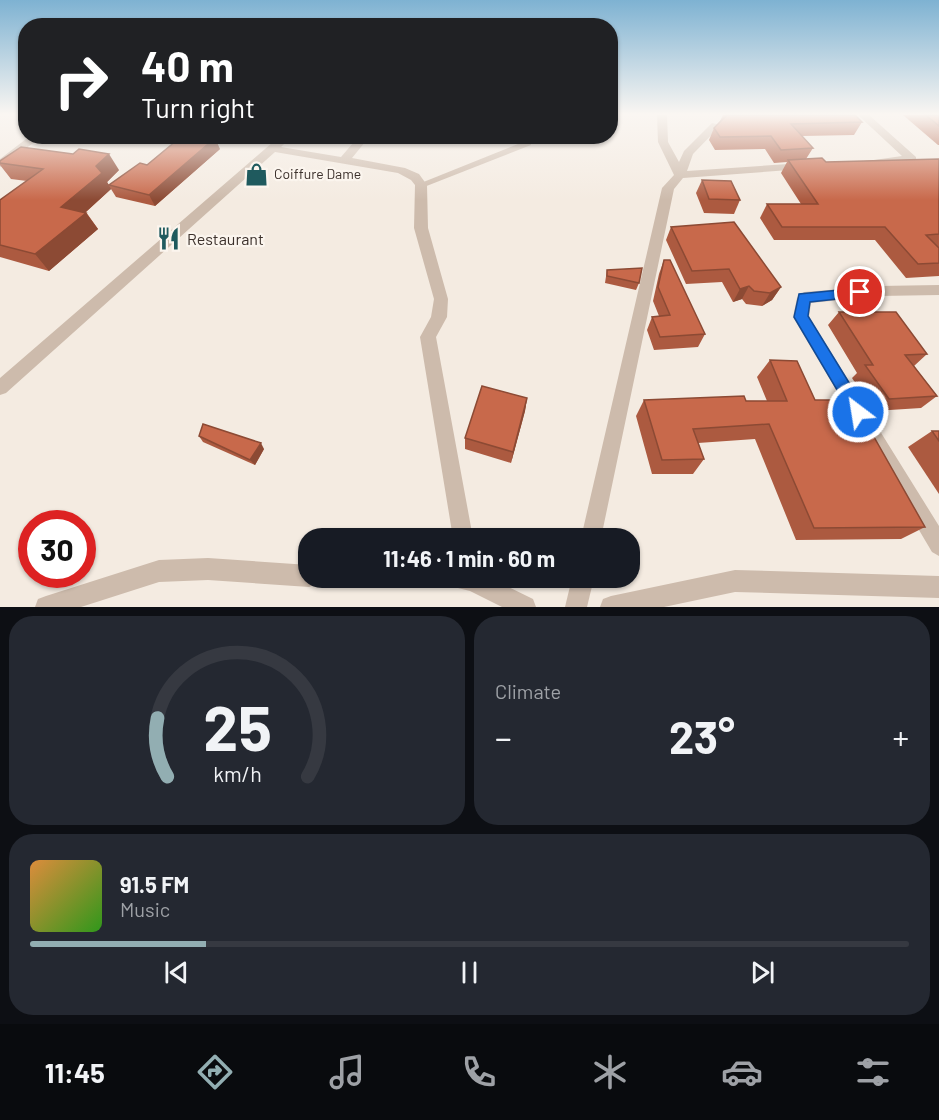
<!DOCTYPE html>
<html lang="en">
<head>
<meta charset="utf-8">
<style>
	:root { --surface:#171b24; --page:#242831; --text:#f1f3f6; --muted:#9ea1a6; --line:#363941; --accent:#92aeb2 }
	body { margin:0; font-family:Barlow,sans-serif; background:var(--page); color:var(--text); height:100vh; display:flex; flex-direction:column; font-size:22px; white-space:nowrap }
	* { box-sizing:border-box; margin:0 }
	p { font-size:20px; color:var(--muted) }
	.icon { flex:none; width:33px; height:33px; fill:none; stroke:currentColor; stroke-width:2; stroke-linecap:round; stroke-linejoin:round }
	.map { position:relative; height:607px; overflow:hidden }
	.drawer { display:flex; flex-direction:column; gap:9px; padding:9px; background:#0d0f14; flex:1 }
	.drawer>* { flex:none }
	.guide { position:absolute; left:18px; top:18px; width:600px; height:126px; border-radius:24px; box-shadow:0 2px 4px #0004; background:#202124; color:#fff; overflow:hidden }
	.speed { position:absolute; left:18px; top:510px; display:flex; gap:12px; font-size:30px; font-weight:700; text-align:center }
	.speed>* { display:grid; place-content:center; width:78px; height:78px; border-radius:50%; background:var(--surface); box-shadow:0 2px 4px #0004; line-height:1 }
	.speed .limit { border:9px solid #d22; background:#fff; color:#111 }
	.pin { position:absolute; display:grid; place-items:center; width:51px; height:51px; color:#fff; margin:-26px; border:3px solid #fff; border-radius:50%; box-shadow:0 2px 6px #0007 }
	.me { position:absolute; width:66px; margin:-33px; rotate:329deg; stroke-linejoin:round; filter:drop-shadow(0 0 4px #0008) }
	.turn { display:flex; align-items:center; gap:21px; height:126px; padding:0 24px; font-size:27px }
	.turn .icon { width:78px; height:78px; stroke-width:2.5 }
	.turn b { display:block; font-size:42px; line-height:51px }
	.big { font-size:45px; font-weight:700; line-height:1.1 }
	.drawer .card { flex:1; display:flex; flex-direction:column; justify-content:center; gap:9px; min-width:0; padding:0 21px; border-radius:24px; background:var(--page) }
	.drawer .dial { align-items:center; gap:0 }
	.dial svg { height:156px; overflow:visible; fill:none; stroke:var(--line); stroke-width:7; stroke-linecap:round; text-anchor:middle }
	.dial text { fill:var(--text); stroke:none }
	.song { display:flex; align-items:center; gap:18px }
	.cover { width:72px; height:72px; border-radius:9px; background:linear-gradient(135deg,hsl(30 70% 55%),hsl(110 70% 35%)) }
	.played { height:6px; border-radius:3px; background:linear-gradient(90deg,var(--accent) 20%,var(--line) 20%) }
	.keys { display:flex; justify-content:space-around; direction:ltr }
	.heat { display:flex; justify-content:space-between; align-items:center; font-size:33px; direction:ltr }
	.drawer .tiles { flex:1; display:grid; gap:9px; grid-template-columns:1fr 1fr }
	.card:last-child { grid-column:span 2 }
	.trip { position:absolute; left:298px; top:528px; width:342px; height:60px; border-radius:24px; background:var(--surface); box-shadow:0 2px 4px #0004; font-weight:700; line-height:60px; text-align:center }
	.menu { display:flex; height:96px; justify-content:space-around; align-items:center; background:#090b0e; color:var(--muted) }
	.menu .icon { width:42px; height:42px }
	.menu .active { color:var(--accent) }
	.menu b { font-size:27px; color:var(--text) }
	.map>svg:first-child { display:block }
</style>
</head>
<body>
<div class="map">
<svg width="939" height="607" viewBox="0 0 939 607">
	<rect width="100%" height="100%" fill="#f4ebe1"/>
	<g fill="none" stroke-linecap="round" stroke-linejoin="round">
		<!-- lane -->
		<polygon fill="#cdbbac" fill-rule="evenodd" points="528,140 531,141 531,145 424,187 418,187 416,185"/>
		<!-- street -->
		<g fill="#cdbbac" fill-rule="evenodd">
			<polygon points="657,115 667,115 668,142 679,162 684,151 712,123 721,125 693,154 687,171 803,163 809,166 803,169 683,178 674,189 601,538 581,538 662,188 674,175 658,142"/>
			<polygon points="858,115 869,115 916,157 916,161 874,164 874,160 902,156"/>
			<polygon points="30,136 43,136 0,167 0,159"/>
			<polygon points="280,136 292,136 281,147 341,157 359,136 370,136 352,158 405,168 419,174 427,185 428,228 448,299 447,317 436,337 473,538 453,538 420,337 431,317 434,299 414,228 415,185 411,180 398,173 275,152 6,393 0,395 0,378"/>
			<polygon points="939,285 939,295 879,296 811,303 809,317 939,526 939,556 932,552 793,317 797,298 804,292 879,286"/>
			<polygon points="208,558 309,565 309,578 319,578 317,584 309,587 208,580 159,582 81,607 35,607 38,599 46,596 159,560"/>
			<polygon points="735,570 939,576 939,598 735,592 664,607 600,607 603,599 611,596"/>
			<polygon points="447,578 490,578 533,599 536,607 502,607 470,591 450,586"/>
			<polygon points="572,578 594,578 587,607 565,607"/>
		</g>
	</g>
	<!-- wall -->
	<g fill="#ac5a40">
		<polygon points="723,115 855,115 862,122 854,135 802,136 813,148 806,159 826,162 939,159 939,276 906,278 875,240 774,240 760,218 767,204 801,204 781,173 787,162 774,163 765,149 715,150 709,140 714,128 720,121"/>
		<polygon points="903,115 939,115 939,145 938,145"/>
		<polygon points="220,149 155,206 116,197 111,189 86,212 98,229 49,271 0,257 0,200 27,181 11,179 0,165 0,161 119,170 107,182 109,185 147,165"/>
		<polygon points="702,180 740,200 734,214 704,213 696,193"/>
		<polygon points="671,227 781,287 772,300 762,306 746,304 742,299 733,302 722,282 686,284 666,240"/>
		<polygon points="664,260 705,334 698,347 654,350 647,330 652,317 659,316 653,301 659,274"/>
		<polygon points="607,270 639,283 636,290 605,283"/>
		<polygon points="839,312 927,354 914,366 937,396 921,408 874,411 852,378 857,373 828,325"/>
		<polygon points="770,360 815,400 925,527 901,539 796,540 755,439 698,443 704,459 693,474 652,474 636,416 644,400 767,401 757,377"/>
		<polygon points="527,398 525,411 511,463 465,449 465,438"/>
		<polygon points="932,431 939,431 939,494 908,447"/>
		<polygon points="199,436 264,449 255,465 203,442"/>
	</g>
	<!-- shaded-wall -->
	<g fill="#8c4a34">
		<polygon points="215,138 220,149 155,206 149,195"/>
		<polygon points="109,154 119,170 107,182 111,189 78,219 86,213 98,229 49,271 35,254 61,207 96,166"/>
		<polygon points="749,286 742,299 733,302 740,289"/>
		<polygon points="781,287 772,300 762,306 770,293"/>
		<polygon points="527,398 525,411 511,463 513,452"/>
		<polygon points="261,443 264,449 255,465 250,460"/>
	</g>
	<!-- building -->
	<g fill="#c8694b" stroke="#8c4a34" stroke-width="1.5">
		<polygon points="727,115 855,115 862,122 791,124 813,148 781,150 771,136 720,137 714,128"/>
		<polygon points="926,115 939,115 939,126"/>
		<polygon points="182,136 209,136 215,138 149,195 109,185 140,163 147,165"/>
		<polygon points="21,147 73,154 79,149 109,154 96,166 102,173 61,207 86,213 35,254 0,245 0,200 43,169 0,163 0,161"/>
		<polygon points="822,158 826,162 939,159 939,234 926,235 939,248 939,263 918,264 885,227 782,227 767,204 818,204 788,160"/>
		<polygon points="702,180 731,181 740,200 709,199"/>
		<polygon points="734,222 781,287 770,293 754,291 749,286 740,289 729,269 692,271 671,227"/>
		<polygon points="664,260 670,260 705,334 660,337 652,317 670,315 658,287"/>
		<polygon points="642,268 639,283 607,276 607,270"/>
		<polygon points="839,312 896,312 927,354 905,355 937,396 889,399 865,365 873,365"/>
		<polygon points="770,360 797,361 815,400 853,400 925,527 814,528 769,424 693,429 704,459 662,460 644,400 744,396 746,401 787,401"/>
		<polygon points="482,386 527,398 513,452 465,438"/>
		<polygon points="203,424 261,443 250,460 199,436"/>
		<polygon points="932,431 939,431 939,441"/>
	</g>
	<!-- sky -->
	<linearGradient id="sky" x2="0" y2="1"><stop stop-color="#7eb2d2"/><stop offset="0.57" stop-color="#faf6f2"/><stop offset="1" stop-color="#faf6f2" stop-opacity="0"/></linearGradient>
	<rect width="939" height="200" fill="url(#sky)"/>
	<!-- route -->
	<polygon fill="#1a73e8" stroke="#114b97" stroke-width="1.5" points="860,288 865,289 865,296 810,302 808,316 864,407 867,412 864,417 858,419 853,417 794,317 799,294"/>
	<!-- icons -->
	<defs>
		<symbol id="shop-bare" viewBox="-9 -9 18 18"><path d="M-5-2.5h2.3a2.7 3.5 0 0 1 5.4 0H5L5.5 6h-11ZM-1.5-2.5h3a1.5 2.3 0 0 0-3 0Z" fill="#1f5a5e" stroke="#fbf5ee" stroke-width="2.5" paint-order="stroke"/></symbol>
		<symbol id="restaurant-bare" viewBox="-9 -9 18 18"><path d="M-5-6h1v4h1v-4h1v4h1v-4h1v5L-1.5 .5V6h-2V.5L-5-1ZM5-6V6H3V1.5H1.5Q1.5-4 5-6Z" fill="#1f5a5e" stroke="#fbf5ee" stroke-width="2.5" paint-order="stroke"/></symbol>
	</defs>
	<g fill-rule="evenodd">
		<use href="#shop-bare" x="240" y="158" width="33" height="33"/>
		<use href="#restaurant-bare" x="152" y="222" width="33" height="33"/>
	</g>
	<g text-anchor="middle" stroke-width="4.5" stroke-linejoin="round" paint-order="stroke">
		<!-- far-poi labels -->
		<g font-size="14" fill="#3b302b" stroke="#fbf5ee" text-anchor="start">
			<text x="274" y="179">Coiffure Dame</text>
		</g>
		<!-- poi labels -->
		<g font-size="16" fill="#3b302b" stroke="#fbf5ee" text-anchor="start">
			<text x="187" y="245">Restaurant</text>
		</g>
	</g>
</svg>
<div class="speed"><div class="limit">30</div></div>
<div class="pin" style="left:860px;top:292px;background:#d93025"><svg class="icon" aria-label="arrive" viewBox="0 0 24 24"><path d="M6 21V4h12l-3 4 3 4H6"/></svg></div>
<svg class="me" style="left:858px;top:412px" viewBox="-20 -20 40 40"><circle r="17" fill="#1a73e8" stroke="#fff" stroke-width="3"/><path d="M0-11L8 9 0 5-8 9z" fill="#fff"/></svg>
<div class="trip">11:46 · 1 min · 60 m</div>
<div class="guide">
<div class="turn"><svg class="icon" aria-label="right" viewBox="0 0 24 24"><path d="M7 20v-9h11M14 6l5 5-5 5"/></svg><div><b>40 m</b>Turn right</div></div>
</div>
</div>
<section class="drawer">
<div class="tiles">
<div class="card dial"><svg viewBox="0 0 100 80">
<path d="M14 69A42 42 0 1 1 86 69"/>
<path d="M14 69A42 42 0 0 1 9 39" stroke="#92aeb2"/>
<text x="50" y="56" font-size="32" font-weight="700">25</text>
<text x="50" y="72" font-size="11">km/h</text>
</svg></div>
<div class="card"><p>Climate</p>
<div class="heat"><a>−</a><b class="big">23°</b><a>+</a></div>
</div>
<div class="card">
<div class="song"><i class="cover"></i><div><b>91.5 FM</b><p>Music</p></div></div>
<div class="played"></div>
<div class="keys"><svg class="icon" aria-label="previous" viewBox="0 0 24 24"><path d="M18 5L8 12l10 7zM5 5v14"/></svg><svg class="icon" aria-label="pause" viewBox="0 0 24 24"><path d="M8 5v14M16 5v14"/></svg><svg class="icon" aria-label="next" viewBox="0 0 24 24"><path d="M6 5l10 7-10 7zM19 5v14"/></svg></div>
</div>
</div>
</section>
<nav class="menu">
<b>11:45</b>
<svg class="icon active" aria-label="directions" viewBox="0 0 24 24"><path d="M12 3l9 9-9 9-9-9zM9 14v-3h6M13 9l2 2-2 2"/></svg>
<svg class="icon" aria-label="music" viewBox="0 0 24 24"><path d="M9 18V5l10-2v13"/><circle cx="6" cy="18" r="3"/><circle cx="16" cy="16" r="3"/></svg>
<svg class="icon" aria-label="phone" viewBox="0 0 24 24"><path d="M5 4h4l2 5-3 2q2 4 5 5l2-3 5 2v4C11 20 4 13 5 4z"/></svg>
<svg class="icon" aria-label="climate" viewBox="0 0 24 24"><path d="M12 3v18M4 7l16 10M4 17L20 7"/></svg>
<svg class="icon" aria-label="car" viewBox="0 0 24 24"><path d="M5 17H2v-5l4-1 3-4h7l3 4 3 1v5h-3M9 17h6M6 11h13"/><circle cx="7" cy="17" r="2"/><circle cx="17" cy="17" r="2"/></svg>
<svg class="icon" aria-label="filters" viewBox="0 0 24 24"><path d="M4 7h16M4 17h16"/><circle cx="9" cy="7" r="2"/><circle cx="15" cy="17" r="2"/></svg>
</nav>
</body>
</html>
